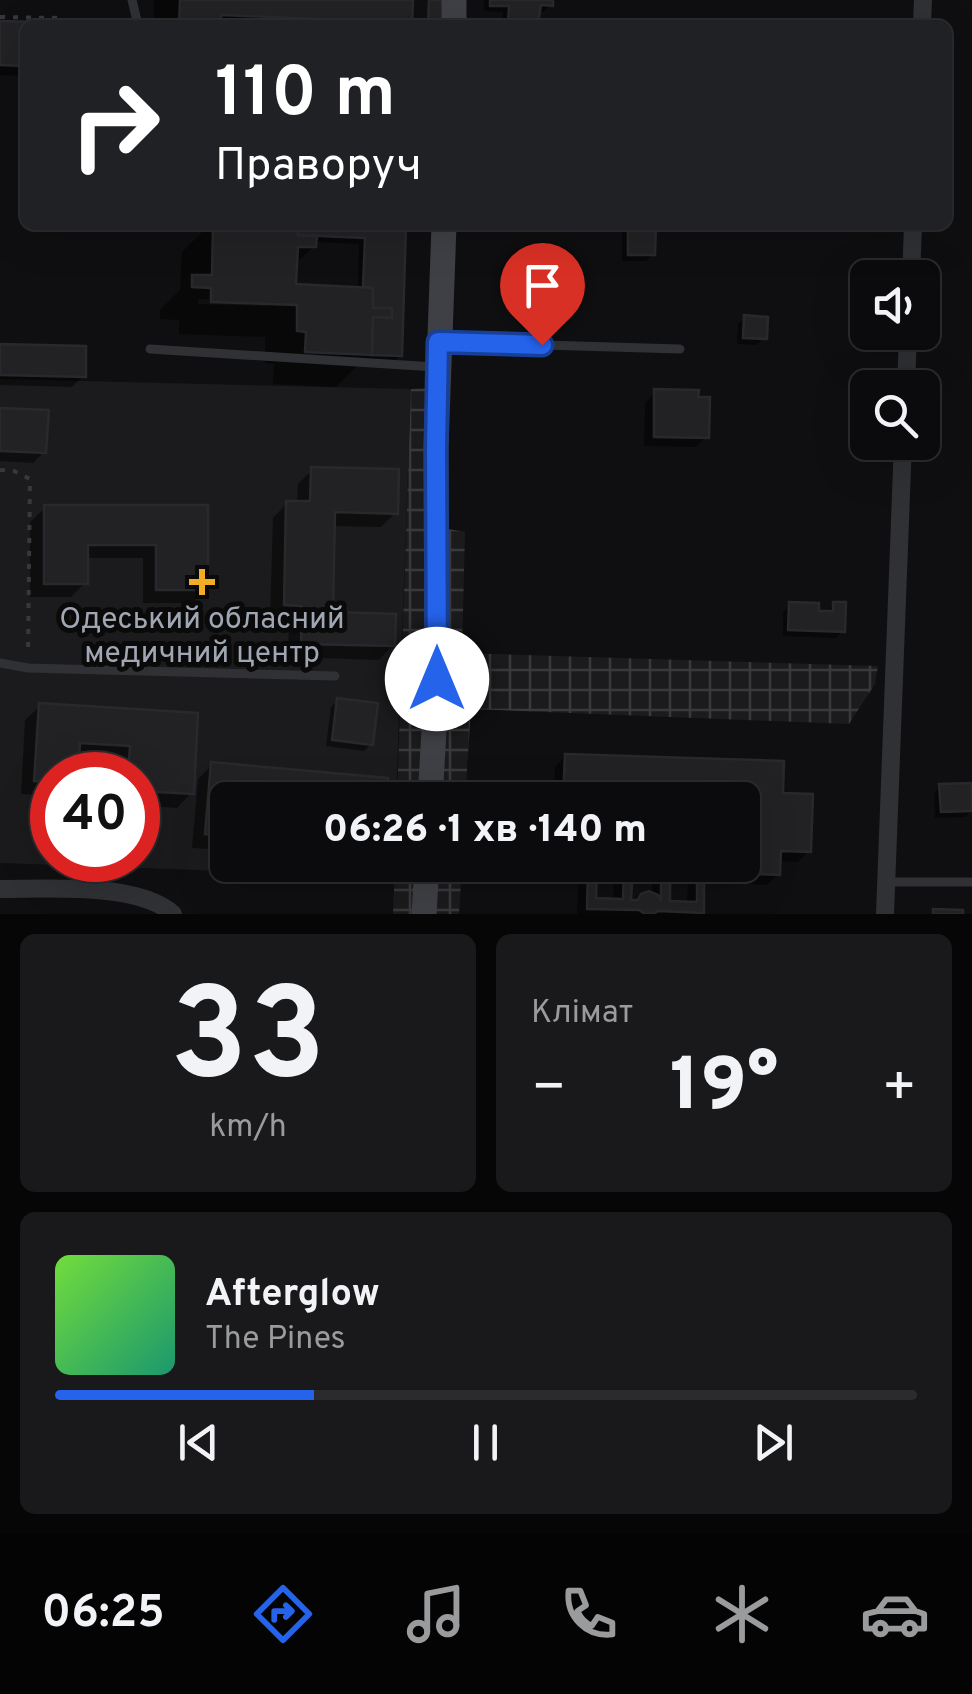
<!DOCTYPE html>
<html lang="uk">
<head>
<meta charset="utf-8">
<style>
	:root { --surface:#0b0b0d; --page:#19191b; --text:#f1f3f6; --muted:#9a9b9d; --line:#2b2b2e; --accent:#2563eb }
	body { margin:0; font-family:Overpass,sans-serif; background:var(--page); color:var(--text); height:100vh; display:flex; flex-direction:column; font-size:38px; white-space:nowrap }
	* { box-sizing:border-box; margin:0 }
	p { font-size:32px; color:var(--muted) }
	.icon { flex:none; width:55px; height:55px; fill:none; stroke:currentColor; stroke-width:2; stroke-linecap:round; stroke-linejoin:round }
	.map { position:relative; height:914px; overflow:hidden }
	.sheet { display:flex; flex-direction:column; gap:20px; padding:20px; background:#060607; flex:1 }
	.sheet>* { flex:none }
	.guide { position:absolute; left:20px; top:20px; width:932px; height:210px; border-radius:15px; box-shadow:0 10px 40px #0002,0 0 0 2px var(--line); background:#202124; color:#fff; overflow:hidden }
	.buttons { position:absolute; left:850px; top:260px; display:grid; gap:20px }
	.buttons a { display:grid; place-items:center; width:90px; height:90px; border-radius:15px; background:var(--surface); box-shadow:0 10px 40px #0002,0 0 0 2px var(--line); font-size:50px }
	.speed { position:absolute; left:30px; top:752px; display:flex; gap:20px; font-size:50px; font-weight:700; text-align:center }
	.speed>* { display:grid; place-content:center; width:130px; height:130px; border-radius:50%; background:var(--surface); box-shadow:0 10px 40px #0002,0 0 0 2px var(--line); line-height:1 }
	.speed .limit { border:15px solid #d22; background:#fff; color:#111 }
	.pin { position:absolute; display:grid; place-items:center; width:85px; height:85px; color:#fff; margin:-102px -42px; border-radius:50% 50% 50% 0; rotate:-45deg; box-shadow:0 0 10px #0007 }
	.pin .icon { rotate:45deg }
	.me { position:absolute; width:110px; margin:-55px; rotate:0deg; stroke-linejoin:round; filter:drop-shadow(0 0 8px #0008) }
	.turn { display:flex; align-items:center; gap:35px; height:210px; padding:0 30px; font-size:45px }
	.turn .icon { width:130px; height:130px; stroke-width:2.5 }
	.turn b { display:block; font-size:70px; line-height:85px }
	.big { font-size:75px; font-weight:800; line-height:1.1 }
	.sheet .card { flex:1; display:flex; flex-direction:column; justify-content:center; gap:15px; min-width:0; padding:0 35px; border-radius:15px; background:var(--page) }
	.sheet .dial { align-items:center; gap:0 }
	.dial b { font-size:130px; line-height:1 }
	.song { display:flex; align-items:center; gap:30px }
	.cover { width:120px; height:120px; border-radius:15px; background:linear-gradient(135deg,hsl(100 70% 55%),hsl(160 70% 35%)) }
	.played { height:10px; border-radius:5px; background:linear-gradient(90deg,var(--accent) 30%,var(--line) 30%) }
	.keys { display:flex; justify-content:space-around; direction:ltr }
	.heat { display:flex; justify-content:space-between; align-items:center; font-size:55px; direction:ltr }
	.sheet .tiles { flex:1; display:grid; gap:20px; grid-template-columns:1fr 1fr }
	.card:last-child { grid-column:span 2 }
	.trip { position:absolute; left:210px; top:782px; width:550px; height:100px; border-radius:15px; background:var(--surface); box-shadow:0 10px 40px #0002,0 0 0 2px var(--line); font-weight:800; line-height:100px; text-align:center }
	.tabs { display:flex; height:160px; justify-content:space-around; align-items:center; background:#040405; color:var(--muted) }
	.tabs .icon { width:70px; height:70px }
	.tabs .selected { color:var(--accent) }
	.tabs b { font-size:45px; color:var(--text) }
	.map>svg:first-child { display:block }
</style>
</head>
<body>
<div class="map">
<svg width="972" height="914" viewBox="0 0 972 914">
	<defs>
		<pattern id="industrial-grid" width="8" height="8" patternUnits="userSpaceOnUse" patternTransform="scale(2.5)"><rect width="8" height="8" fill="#1b1b1d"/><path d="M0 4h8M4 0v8" fill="none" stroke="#39393b"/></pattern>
	</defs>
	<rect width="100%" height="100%" fill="#0f0f11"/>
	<!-- built -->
	<path fill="#1b1b1d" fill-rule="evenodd" d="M0,379L411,389L396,800H228V865H393V877L0,863ZM52,775H138V860H52Z"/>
	<!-- industrial -->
	<g fill="url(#industrial-grid)">
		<polygon points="430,388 448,529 465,532 462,653 878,666 875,684 849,724 471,709 465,800 397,800 411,389"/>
		<polygon points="395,865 462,865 459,914 393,914"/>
	</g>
	<!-- shadow -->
	<g fill="#0007" fill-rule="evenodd">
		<polygon points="154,0 410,0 409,25 153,25"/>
		<polygon points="484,0 559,0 550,1 550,5 543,12 538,11 533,25 503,25 503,12 484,11"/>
		<polygon points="0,23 62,25 25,25 25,76 0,75"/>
		<polygon points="61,225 92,225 85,232 60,230"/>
		<path d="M209,225H404L400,355L393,362L362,361L336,387L273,384L274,364L265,363V337L179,334V320L160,319V310L180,290L182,252ZM314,242L359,244L358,289L294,286V265L314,246ZM198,299L265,301V306L198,304Z"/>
		<polygon points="622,225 653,225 653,254 646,261 622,261"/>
		<polygon points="745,318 764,338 757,345 737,344 738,324"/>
		<polygon points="0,346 83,376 72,387 0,385"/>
		<polygon points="655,392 696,399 706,437 696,447 644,446 645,403"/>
		<polygon points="0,410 44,452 33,463 0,461"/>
		<polygon points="312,470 395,513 381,527 332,526 330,615 393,645 379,660 288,657 289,619 270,618 273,518 287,503 297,503 298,484"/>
		<polygon points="45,508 206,508 206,589 192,603 143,603 143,558 85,558 85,583 71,597 30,597 30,522"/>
		<polygon points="834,604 842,631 836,638 783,636 783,612 790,605 817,613 827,611"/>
		<polygon points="338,700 371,744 364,751 326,746 331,707"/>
		<polygon points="40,706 196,715 191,793 177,808 138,805 138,775 116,775 117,759 76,757 75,775 52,775 52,796 21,794 25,720"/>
		<path d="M566,756L780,796L809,851L798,862L778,861V874L767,885L702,882L701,912L699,914H577L578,878L552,877V865H742V800H554L555,767ZM594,878L614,879L613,901H594ZM630,880L652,881V893L636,902H629ZM667,881L688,882L687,904H667Z"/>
		<polygon points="212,765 384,800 228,800 228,850 192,848 198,779"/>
		<polygon points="940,786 972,810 965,817 935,818 934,793"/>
	</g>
	<!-- building -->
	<g fill="#222225" stroke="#29292d" stroke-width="2.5" fill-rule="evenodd">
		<polygon points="180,0 413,0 412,25 367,25 367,21 221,15 221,25 179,25"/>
		<polygon points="429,0 445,0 444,25 428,25"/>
		<polygon points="490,0 553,0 553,6 541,5 538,24 508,23 509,6 490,6"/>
		<polygon points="0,21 81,23 81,25 25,25 25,66 0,65"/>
		<polygon points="213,225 298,225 298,235 317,236 316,247 298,247 296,284 373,288 373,308 392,308 392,318 373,317 372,355 305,352 306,332 297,331 297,305 211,302 211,288 192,287 192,275 212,275"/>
		<polygon points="298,225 406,225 402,356 372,355 373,317 392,318 392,308 373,308 373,288 363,287 365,238 298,235"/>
		<polygon points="628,225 656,225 655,255 628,255"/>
		<polygon points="744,315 768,317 767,339 743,338"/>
		<polygon points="0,344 86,346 86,377 0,375"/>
		<polygon points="654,389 699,390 698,397 710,397 709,438 654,437"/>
		<polygon points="0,408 49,410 46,453 0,451"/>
		<polygon points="311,467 399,469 398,514 335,512 333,612 396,614 395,646 301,644 302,606 284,605 286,501 310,501"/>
		<polygon points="44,505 208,505 208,590 156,590 156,545 88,545 88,584 44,584"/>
		<polygon points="789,602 819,603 819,611 833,611 833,602 846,602 845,632 788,630"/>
		<polygon points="337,698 378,703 373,745 332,740"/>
		<polygon points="39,703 198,713 194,794 138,791 138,775 128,775 130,746 80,743 78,775 52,775 52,782 34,781"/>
		<path d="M565,754L784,761L783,793L813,794L811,852L781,851L780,875L704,872V913L658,911L653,914H645L639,910L587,909L588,868L561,867V865H742V800H563ZM597,868L624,869L623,899L596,898ZM633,870L661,871V901L658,895L649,891L641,894L638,900H631ZM670,871L697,872V902L670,901Z"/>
		<polygon points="211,762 388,778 386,800 228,800 228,836 205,834"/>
		<polygon points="972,783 972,811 941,812 939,784"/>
		<polygon points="933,909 963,910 963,914 933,914"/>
	</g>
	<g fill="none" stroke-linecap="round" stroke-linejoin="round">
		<!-- path -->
		<g stroke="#36383c" stroke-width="4" stroke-dasharray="5 8" stroke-linecap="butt">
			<polyline points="0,17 61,18"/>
			<polyline points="0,470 14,471 30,479 28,653"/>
		</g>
		<!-- lane -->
		<g stroke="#303135" stroke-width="9">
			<polyline points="132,0 138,25"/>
			<polyline points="443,342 680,349"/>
			<polyline points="150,349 435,367"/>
			<polyline points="0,663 28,668 335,676"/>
			<polyline points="886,882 972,882"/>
		</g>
		<!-- street -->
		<g stroke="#303135" stroke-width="18">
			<polyline points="922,25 923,0"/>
			<polyline points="911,278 913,225"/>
			<polyline points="906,388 908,332"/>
			<path d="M0,889C45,889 139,882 173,914"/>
			<polyline points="885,914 903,442"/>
		</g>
		<!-- secondary -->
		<g stroke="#3e4045" stroke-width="25">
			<polyline points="454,25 454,0"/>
			<polyline points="430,800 437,679 436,448 444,225"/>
			<polyline points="424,914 427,865"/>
		</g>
	</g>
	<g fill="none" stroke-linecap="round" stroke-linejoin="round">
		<defs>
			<polyline id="route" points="437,679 436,448 438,342 542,345"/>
		</defs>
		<!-- route casing -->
		<use href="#route" stroke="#184099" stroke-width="25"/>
		<!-- route -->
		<use href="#route" stroke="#2563eb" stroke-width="18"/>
	</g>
	<!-- markers -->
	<path fill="#f2ac26" stroke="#0a0a0b" stroke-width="4" d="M197 567h10v10h10v10h-10v10h-10v-10h-10v-10h10z"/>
	<g text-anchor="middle" stroke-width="10" stroke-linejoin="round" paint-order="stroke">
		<!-- poi labels -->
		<g font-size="30" fill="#a0a6b2" stroke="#0a0a0b">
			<text x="202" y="628">Одеський обласний<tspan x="202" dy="34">медичний центр</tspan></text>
		</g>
	</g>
</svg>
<div class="buttons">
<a><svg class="icon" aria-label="sound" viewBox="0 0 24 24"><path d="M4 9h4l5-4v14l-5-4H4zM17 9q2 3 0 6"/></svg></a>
<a><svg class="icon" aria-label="search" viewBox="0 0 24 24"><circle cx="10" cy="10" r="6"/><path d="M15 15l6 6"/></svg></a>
</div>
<div class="speed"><div class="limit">40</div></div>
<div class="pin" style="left:542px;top:345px;background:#d93025"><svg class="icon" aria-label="arrive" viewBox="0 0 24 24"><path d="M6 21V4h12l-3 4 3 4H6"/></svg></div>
<svg class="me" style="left:437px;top:679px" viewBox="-20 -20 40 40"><circle r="19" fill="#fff"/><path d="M0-13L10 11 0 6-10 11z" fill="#2563eb"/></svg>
<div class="trip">06:26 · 1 хв · 140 m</div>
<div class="guide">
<div class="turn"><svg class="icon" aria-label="right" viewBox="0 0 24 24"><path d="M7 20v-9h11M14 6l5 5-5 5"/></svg><div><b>110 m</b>Праворуч</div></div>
</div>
</div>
<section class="sheet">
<div class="tiles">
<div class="card dial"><b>33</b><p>km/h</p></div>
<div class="card"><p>Клімат</p>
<div class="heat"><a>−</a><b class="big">19°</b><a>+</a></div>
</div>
<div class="card">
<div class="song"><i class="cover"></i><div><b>Afterglow</b><p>The Pines</p></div></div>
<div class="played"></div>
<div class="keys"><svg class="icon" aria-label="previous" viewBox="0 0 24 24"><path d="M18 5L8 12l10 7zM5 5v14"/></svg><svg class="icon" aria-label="pause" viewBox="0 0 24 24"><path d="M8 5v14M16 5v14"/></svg><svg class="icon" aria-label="next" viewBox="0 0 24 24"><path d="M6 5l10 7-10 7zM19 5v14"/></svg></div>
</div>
</div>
</section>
<nav class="tabs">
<b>06:25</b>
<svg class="icon selected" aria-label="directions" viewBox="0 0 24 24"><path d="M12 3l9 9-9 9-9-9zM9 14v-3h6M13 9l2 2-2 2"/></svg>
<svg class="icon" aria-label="music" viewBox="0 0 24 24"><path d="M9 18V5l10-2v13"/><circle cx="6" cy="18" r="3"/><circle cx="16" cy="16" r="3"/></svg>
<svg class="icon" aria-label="phone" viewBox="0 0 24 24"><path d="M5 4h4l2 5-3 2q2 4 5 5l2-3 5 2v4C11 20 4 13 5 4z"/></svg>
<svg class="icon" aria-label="climate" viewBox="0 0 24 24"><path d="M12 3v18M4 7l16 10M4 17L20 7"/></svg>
<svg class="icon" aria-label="car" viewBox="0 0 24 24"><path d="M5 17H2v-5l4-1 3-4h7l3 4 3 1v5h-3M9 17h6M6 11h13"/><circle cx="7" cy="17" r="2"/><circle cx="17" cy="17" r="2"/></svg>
</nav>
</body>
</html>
